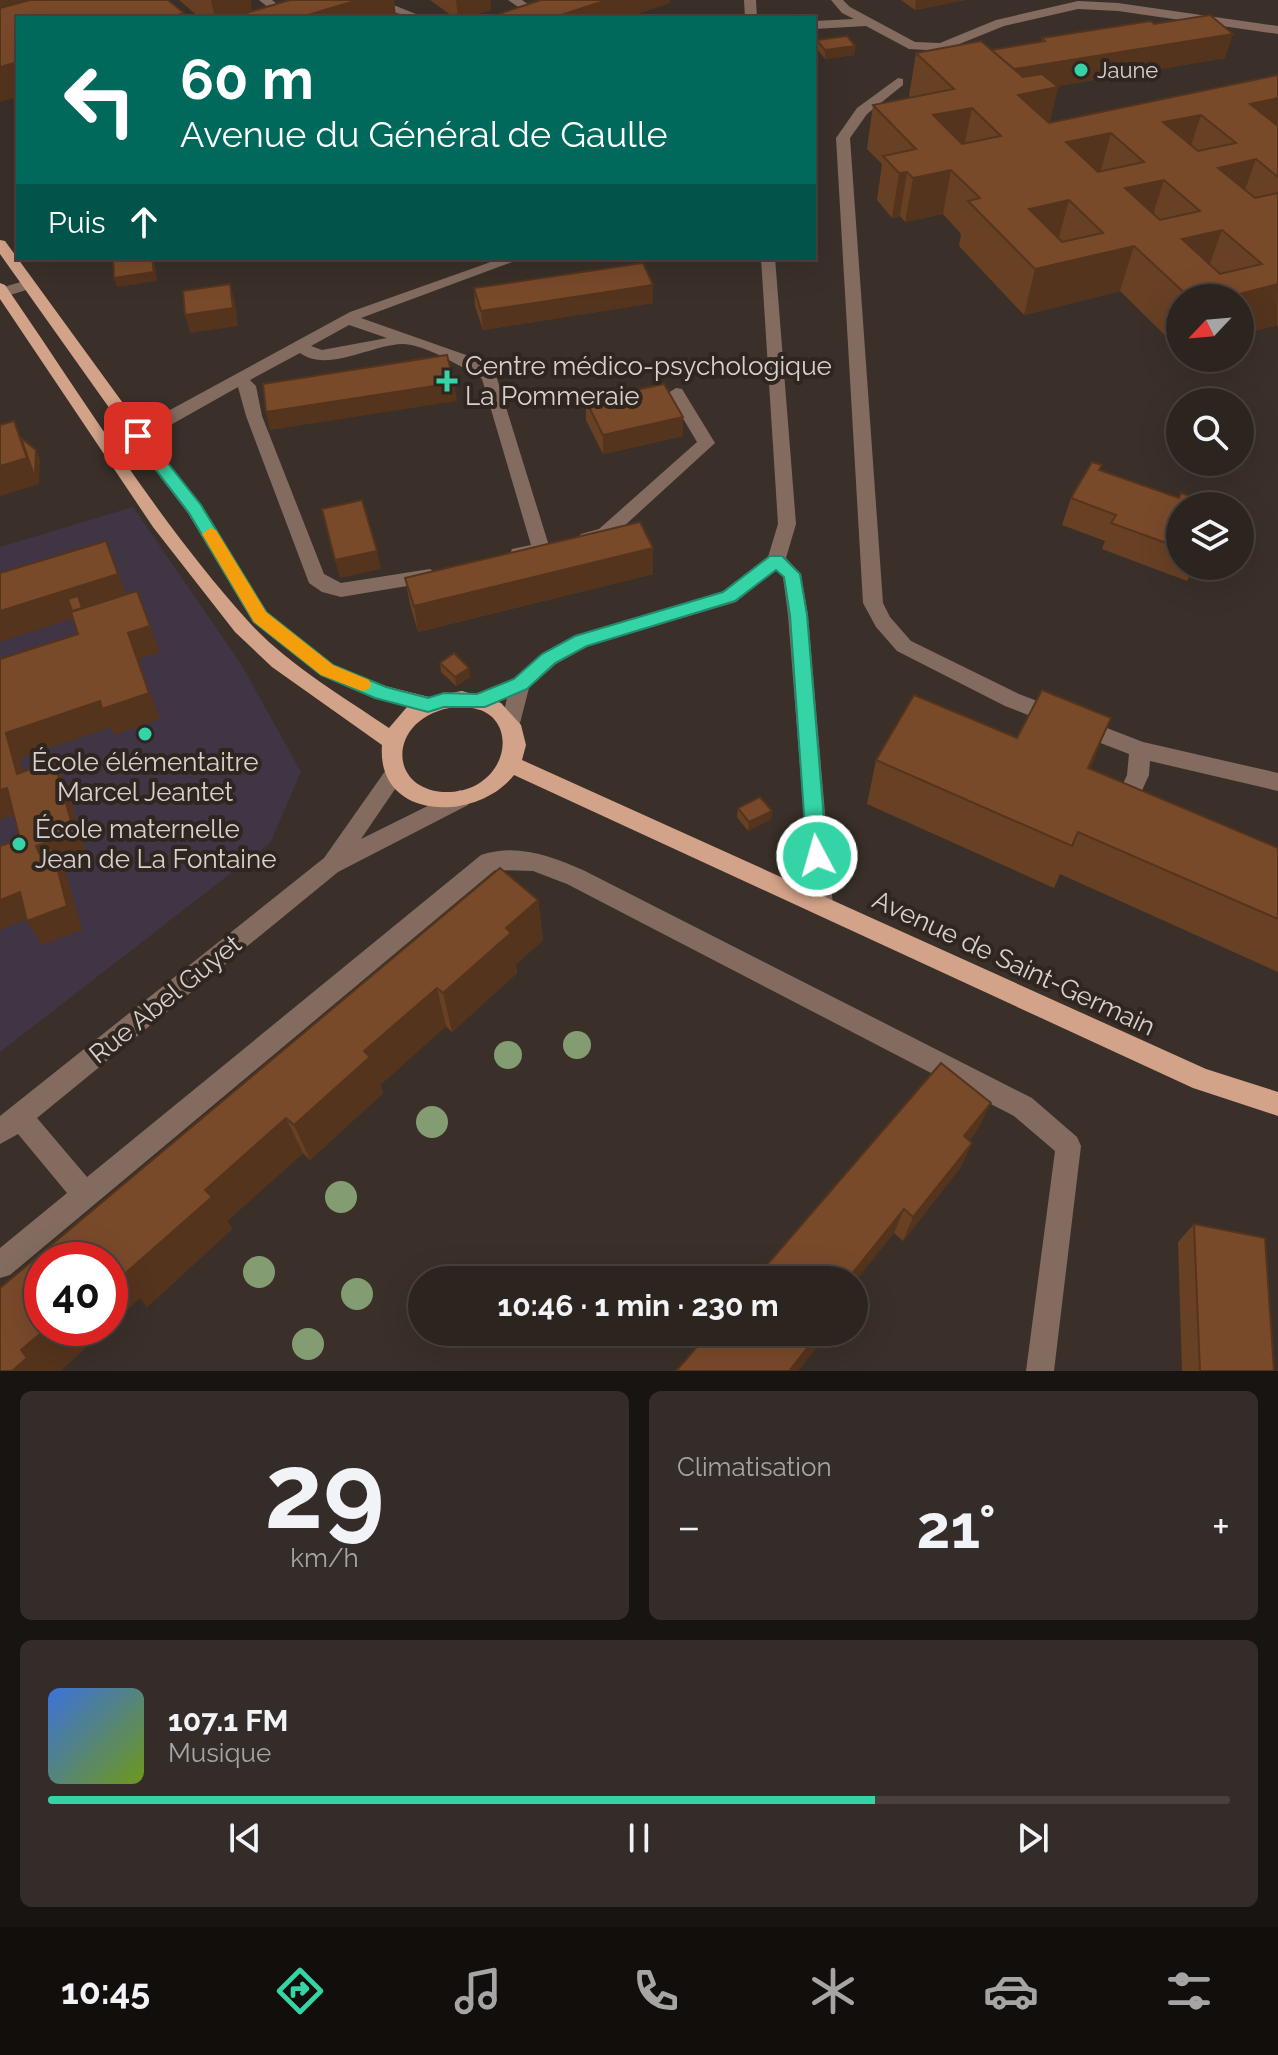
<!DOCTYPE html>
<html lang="fr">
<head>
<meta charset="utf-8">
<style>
	:root { --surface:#2c241f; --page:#342c28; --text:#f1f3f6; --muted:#a6a4a4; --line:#48413d; --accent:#35d4a7 }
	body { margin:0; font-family:Raleway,sans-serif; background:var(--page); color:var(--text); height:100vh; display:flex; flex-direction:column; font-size:30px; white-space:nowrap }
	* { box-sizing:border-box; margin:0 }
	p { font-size:26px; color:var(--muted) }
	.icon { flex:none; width:44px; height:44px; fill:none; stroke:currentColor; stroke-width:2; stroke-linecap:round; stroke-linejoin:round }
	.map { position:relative; height:1371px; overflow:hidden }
	.sheet { display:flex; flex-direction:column; gap:20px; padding:20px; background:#181411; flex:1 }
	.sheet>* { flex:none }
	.banner { position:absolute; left:16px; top:16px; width:800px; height:244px; border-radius:0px; box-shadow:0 8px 32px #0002,0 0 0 2px var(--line); background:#00695c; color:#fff; overflow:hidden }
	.needle { width:52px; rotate:244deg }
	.fabs { position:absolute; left:1166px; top:284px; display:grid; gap:16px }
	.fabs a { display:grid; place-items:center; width:88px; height:88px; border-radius:50%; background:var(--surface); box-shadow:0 8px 32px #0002,0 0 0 2px var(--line); font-size:40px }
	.speed { position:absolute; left:24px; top:1242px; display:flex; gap:16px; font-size:40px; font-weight:700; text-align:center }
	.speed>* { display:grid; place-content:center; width:104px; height:104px; border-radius:50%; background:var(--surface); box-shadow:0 8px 32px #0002,0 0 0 2px var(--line); line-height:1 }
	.speed .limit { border:12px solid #d22; background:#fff; color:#111 }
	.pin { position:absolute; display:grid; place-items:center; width:68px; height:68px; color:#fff; margin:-34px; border-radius:16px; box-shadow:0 4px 12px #0006 }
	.me { position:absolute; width:88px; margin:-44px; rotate:354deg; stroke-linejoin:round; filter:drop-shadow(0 0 6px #0008) }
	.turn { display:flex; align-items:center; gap:28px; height:168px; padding:0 32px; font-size:36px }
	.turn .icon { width:104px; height:104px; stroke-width:2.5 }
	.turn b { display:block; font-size:56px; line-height:68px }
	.then { display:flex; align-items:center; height:76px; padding:0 32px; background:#0003; gap:16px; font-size:30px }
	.big { font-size:60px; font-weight:700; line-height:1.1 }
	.sheet .card { flex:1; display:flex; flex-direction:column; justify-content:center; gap:12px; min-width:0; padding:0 28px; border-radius:12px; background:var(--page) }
	.sheet .dial { align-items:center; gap:0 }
	.dial b { font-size:104px; line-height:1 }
	.song { display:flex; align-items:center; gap:24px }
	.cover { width:96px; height:96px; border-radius:12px; background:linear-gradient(135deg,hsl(220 70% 55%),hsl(80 70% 35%)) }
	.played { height:8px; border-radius:4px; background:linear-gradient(90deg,var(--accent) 70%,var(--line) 70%) }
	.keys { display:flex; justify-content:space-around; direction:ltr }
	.heat { display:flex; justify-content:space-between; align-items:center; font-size:44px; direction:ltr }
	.sheet .tiles { flex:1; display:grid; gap:20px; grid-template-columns:1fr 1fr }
	.card:last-child { grid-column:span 2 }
	.trip { position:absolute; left:408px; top:1266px; width:460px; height:80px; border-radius:40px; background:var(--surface); box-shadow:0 8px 32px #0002,0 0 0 2px var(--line); font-weight:700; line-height:80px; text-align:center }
	.menu { display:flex; height:128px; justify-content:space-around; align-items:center; background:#120e0c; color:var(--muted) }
	.menu .icon { width:56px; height:56px }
	.menu .active { color:var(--accent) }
	.menu b { font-size:36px; color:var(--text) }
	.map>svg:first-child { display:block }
</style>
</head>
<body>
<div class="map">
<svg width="1278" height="1371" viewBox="0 0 1278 1371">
	<rect width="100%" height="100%" fill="#3a3029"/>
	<!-- education -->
	<polygon fill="#403544" points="133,507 241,664 301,772 270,843 0,1052 0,547"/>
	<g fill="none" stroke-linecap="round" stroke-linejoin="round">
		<!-- minor -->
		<g fill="#836b5f" fill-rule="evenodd">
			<polygon points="259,0 272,0 294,18 281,18"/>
			<polygon points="508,0 522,0 532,7 552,0 570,0 530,15"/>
			<polygon points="744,0 756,0 757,18 745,18"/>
			<polygon points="831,0 843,0 850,7 915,42 940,43 996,20 1078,1 1118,3 1278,26 1278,34 1118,11 1078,9 1004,26 942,51 909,49 866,26 814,29 814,21 854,19 842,13"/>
			<path d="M371,3L396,6L426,18C408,18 393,10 375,10C355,10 337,18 317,18Z"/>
			<polygon points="898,78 903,79 903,85 867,114 850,138 883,603 890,617 911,641 1019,694 1143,742 1278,773 1278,791 1150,761 1149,775 1130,817 1122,820 1114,817 1111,811 1127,775 1129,754 1005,706 897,651 876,627 863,603 836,138 857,108"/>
			<path d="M502,258H523L361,318L466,355L495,372L550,549L547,554L519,560L510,554L512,549L531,545L482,379C462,367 425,344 402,344C371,345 327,373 300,353L250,380L256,386L262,416L324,574L341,583L430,569L439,576L437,581L341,597L322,592L309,583L246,416L238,387L144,440L109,454L100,448L350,312ZM349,325L387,338L322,350L311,346Z"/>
			<polygon points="761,258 775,258 796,524 786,558 801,574 808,615 833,906 830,913 822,916 814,913 811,906 788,615 783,577 776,570 736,602 588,646 556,664 529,688 518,731 504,731 501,725 507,698 479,710 472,708 469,702 472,696 513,679 542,654 574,636 722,592 768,557 778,524"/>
			<polygon points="28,280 36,285 33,288 0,298 0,288"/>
			<polygon points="676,388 682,389 715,443 611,538 587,544 581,542 578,538 581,534 599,529 697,442 668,393"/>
			<path d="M395,765L402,767L406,773L361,839L460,790L468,793L471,799L468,805L338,872L37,1118L87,1177L481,855C517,843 550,856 583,870L1032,1098L1077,1137L1081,1146L1054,1371H1026L1055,1151L1014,1116L567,884L533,871L495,870L10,1275L0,1278V1248L67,1193L18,1134L0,1144V1116L324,858L388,767Z"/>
		</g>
		<!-- major -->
		<path fill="#d3a389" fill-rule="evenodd" d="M0,240L5,241L144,432L201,505L267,612L334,665L385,686L429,697L462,691L501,703L521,725L526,745L522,760L1206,1069L1278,1092V1116L1193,1088L514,775C476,823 376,821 382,745L272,667L235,632L153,527L0,299V283L5,285C83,398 156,519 248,621C287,664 341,695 389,728L407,707L374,698L320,675L253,622L188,513L132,440L0,254ZM456,707C524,702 514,789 450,792C385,794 386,715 456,707Z"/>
	</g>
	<!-- trees -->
	<g fill="#839c72">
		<circle cx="577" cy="1045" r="14"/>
		<circle cx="508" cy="1055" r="14"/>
		<circle cx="432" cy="1122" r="16"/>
		<circle cx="341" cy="1197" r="16"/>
		<circle cx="259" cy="1272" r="16"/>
		<circle cx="357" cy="1294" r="16"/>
		<circle cx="308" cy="1344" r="16"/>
	</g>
	<!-- wall -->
	<g fill="#684024">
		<polygon points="179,0 250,0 252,11 290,0 394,0 396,18 200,18"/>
		<polygon points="430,0 490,0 491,10 464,18 455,18"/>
		<polygon points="901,0 965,0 915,10"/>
		<polygon points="1154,24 1225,58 1057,86 1058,87 1049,123 1278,75 1278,326 1277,325 1240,335 1240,298 1180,298 1180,350 1120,291 1024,315 959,246 961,234 943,214 905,222 900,216 892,218 877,200 882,164 867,149 873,105 911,98 909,96 916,53 991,50 1041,42 1042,38"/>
		<polygon points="817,40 855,46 854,55 825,59 817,49"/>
		<polygon points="474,288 653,303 483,330 475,306"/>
		<polygon points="586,401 683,436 603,454 586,420"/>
		<polygon points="1102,465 1100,470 1159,491 1180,506 1180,566 1195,566 1187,581 1102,549 1105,541 1062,525 1071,498"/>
		<polygon points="653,574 418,632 410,604 405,578"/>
		<polygon points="440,663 470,677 456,686 441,672"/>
		<polygon points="876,760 1090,769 1278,848 1278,972 1060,874 1054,888 867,804"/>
		<polygon points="738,808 772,811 771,819 748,831 737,817"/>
		<polygon points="500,868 538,900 543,940 516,964 517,973 452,1032 446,1026 380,1085 383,1093 310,1160 303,1153 227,1221 232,1229 147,1307 140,1298 110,1325 110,1260 42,1260 42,1328 107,1328 60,1371 0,1371 0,1288"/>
		<polygon points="978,1129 969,1141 972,1143 960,1168 903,1241 894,1233 754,1280"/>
		<polygon points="1194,1224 1274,1371 1182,1371 1178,1242"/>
	</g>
	<!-- shaded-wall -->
	<g fill="#55341d">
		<polygon points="0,0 86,0 0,24"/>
		<polygon points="211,0 250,0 253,18 215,18"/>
		<polygon points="358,0 394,0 396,18 298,18"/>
		<polygon points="456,0 490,0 491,10 464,18 458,18"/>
		<polygon points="607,0 670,0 670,3 626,18 552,18"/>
		<polygon points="916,0 965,0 915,10"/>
		<polygon points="184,13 185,18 168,18"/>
		<polygon points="1233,34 1225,58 1001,95 1006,70"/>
		<polygon points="855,46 854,55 825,59 825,50"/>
		<polygon points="18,62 18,97 0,102 0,67"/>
		<polygon points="1058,87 1048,130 1018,95"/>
		<polygon points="1278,98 1278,120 1271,140 1250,104"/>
		<polygon points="972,108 963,152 933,115"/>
		<polygon points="1201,115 1187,158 1163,122"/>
		<polygon points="1111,133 1099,177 1066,142"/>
		<polygon points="1256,159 1240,204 1218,168"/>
		<polygon points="951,170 943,214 905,222 913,178"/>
		<polygon points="907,172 900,216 892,218 899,173"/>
		<polygon points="1164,180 1150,224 1125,188"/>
		<polygon points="1069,200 1057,245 1029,209"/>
		<polygon points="1222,230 1206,275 1182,239"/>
		<polygon points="1134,246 1120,291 1024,315 1035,269"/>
		<polygon points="152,258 154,258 157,281 117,287 114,278"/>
		<polygon points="230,284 235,303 238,326 190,333 185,315"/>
		<polygon points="1278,284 1277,325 1240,335 1240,298 1224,298"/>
		<polygon points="653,285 653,303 483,330 481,311"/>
		<polygon points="454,383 457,401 270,430 266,412"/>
		<polygon points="683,417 683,436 603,454 603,435"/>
		<polygon points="14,421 25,448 36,450 40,459 39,484 0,496 0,466"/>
		<polygon points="106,541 129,600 0,642 0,611"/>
		<polygon points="653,548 653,574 418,632 414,606"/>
		<polygon points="377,551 381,569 340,578 335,560"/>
		<polygon points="137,591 160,652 138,659 160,719 114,735 111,727 20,758 31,799 17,774 6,733 100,701 128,633"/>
		<polygon points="469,668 470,677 456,686 455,677"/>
		<polygon points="1111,718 1093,762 1070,811 1088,768"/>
		<polygon points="54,761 67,786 87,856 62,866 66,873 82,930 42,945 27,921 39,853 36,846"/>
		<polygon points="7,788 21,813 0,820 0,790"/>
		<polygon points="772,811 771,819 748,831 749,822"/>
		<polygon points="20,892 35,916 0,930 0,900"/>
		<polygon points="538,900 543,940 516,964 517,973 452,1032 443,993 506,928"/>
		<polygon points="437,988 446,1026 380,1085 383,1093 310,1160 294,1125 364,1051"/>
		<polygon points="991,1103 978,1129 952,1162 964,1136"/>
		<polygon points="286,1118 303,1153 227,1221 232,1229 147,1307 140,1298 110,1325 110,1272"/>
		<polygon points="972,1143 960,1168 903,1241 913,1217"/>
		<polygon points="904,1209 894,1233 854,1283 854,1280 847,1280"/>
		<polygon points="47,1328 107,1328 60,1371 12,1371 21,1350"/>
		<polygon points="820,1332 829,1332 798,1371 789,1371"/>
	</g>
	<!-- building -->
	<g fill="#794a2a" stroke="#55341d" stroke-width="2" fill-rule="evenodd">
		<polygon points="30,0 168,0 184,13 168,18 18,18 18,62 0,67 0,8"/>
		<polygon points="290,0 358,0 298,18 229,18"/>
		<polygon points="541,0 607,0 552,18 509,18 501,13"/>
		<polygon points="1210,15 1233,34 1014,69 991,50 1045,41 1042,38 1151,21 1154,24"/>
		<polygon points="847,36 855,46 825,50 817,40"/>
		<path d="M981,41L1023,77L1042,74L1058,87L1018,95L1049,123L1278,75V98L1250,104L1278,126V177L1256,159L1218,168L1255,198L1278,193V284L1224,298H1190L1134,246L1035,269L968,201L980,198L951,170L913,178L907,172L899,173L883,156L916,149L873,105L954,89L916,53ZM972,108L1001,136L962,144L933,115ZM1201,115L1236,143L1198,151L1163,122ZM1111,133L1144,162L1098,172L1066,142ZM1164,180L1200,211L1160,220L1125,188ZM1069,200L1103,233L1062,242L1029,209ZM1222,230L1262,264L1220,274L1182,239Z"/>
		<polygon points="113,258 152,258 154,272 114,278"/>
		<polygon points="643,263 653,285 481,311 474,288"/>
		<polygon points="230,284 233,308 185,315 183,291"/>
		<polygon points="447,355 454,383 266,412 263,384"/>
		<polygon points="664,384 683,417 603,435 586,401"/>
		<polygon points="14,421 27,458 0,466 0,425"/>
		<polygon points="21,438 36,450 35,475 34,475"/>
		<polygon points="1092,462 1102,465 1099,470 1179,498 1181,493 1219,506 1180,506 1180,548 1111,523 1116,515 1071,498"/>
		<polygon points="362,500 377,551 335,560 322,509"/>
		<polygon points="640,522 653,548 414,606 405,578"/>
		<polygon points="106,541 118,574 0,611 0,573"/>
		<polygon points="137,591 150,626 128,633 149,693 102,709 100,701 6,733 17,774 54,761 74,832 36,846 39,853 52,848 67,906 27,921 20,892 0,900 0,846 20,839 7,788 0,790 0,659 78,634 71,612"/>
		<polygon points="78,596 82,608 72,611 68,599"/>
		<polygon points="454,653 469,668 455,677 440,663"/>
		<polygon points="1042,690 1111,718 1088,768 1278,848 1278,919 1078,832 1072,846 876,760 914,695 1017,738"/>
		<polygon points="760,797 772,811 749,822 738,808"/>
		<polygon points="500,868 538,900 506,928 511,933 443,993 437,988 364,1051 370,1057 294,1125 286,1118 205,1190 212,1197 121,1277 114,1268 110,1272 110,1260 42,1260 42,1328 47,1328 21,1350 27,1358 12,1371 0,1371 0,1288"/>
		<polygon points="941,1063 991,1103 964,1136 972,1143 913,1217 904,1209 847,1280 754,1280"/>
		<polygon points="1194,1224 1265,1238 1274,1371 1200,1371"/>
		<polygon points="710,1332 820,1332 789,1371 676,1371"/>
	</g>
	<!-- route -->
	<polygon fill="#35d4a7" stroke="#228a6d" stroke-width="2" points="138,431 143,432 201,505 266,612 333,665 386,687 428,698 444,693 477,694 514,679 542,654 575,636 723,592 770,556 782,556 800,574 807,615 827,856 824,862 817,864 810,862 807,856 790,615 784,577 776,570 735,601 587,646 555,663 527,689 485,707 444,707 428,712 375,698 321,675 254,622 189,513 130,436"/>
	<!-- slow -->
	<polygon fill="#f59e0b" points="210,528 216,530 266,612 333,665 369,680 371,685 369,689 362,691 321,675 254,622 202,534"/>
	<!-- markers -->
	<g fill="#35d4a7" stroke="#302620" stroke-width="3">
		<circle cx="1081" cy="70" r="8"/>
		<path d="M443 369h8v8h8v8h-8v8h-8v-8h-8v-8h8z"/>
		<circle cx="145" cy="734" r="8"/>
		<circle cx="19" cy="844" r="8"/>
	</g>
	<g text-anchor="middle" stroke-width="8" stroke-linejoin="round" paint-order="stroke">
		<!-- far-poi labels -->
		<g font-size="22" fill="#d7d0cc" stroke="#302620" text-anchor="start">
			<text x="1097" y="78">Jaune</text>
		</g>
		<!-- poi labels -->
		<g font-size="26" fill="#d7d0cc" stroke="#302620" text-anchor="start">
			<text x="465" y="375">Centre médico-psychologique<tspan x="465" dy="30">La Pommeraie</tspan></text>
			<text x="145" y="771" text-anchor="middle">École élémentaitre<tspan x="145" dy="30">Marcel Jeantet</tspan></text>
			<text x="35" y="838">École maternelle<tspan x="35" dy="30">Jean de La Fontaine</tspan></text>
		</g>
		<!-- street labels -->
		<g font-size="26" fill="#d7d0cc" stroke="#302620">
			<text transform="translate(1014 963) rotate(25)" y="9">Avenue de Saint-Germain</text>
			<text transform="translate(165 999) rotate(-39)" y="9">Rue Abel Guyet</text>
		</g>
	</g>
</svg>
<div class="fabs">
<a><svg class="needle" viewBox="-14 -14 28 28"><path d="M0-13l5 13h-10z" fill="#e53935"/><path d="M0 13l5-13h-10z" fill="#a6a4a4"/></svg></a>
<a><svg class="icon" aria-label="search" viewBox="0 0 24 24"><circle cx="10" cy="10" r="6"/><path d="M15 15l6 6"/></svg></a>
<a><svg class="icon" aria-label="layers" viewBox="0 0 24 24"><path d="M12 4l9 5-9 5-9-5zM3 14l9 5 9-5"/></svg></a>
</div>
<div class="speed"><div class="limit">40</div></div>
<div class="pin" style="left:138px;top:436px;background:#d93025"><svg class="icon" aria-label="arrive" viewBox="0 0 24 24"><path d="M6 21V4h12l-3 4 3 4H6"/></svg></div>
<svg class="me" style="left:817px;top:856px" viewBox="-20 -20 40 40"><circle r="17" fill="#35d4a7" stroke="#fff" stroke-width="3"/><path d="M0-11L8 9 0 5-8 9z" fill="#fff"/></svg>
<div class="trip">10:46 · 1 min · 230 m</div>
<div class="banner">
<div class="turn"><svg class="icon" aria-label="left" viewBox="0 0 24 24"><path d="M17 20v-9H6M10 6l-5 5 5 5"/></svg><div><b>60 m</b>Avenue du Général de Gaulle</div></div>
<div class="then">Puis<svg class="icon" aria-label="ahead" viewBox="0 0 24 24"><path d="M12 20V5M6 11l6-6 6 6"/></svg></div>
</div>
</div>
<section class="sheet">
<div class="tiles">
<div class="card dial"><b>29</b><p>km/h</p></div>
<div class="card"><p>Climatisation</p>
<div class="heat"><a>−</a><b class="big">21°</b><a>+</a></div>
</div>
<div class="card">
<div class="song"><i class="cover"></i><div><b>107.1 FM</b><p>Musique</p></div></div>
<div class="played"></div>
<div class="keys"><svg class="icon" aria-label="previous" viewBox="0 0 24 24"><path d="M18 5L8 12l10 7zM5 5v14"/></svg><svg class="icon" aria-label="pause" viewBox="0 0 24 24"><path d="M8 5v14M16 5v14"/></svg><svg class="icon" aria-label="next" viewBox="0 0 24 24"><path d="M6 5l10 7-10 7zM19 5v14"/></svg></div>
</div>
</div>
</section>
<nav class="menu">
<b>10:45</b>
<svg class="icon active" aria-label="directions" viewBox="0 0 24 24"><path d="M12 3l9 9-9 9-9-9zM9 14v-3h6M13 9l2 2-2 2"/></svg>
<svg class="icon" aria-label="music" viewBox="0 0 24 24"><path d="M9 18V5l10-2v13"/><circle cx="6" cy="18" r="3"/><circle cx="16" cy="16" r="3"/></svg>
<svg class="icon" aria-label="phone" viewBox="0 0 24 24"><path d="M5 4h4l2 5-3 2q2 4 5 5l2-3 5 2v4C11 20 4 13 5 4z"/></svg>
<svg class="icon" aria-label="climate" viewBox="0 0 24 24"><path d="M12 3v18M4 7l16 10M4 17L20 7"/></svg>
<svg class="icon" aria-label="car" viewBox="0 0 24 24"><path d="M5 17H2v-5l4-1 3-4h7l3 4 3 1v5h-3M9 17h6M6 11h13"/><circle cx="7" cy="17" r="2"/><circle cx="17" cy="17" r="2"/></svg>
<svg class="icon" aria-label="filters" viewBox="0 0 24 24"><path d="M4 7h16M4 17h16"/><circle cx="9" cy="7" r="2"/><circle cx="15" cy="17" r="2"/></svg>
</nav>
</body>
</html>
